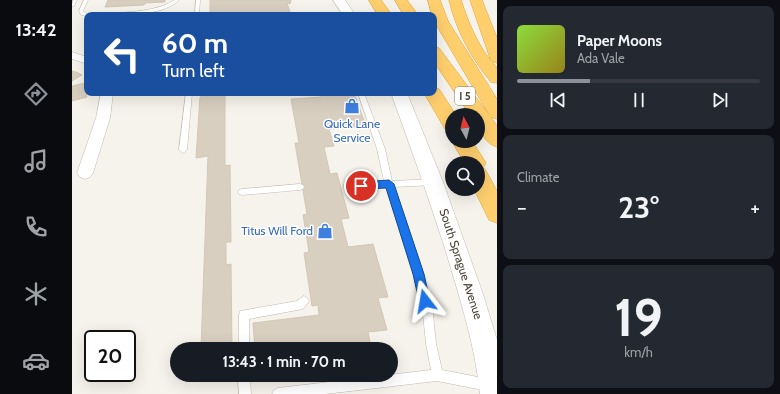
<!DOCTYPE html>
<html lang="en">
<head>
<meta charset="utf-8">
<style>
	:root { --surface:#171b24; --page:#242831; --text:#f1f3f6; --muted:#9ea1a6; --line:#363941; --accent:#8c9099 }
	body { margin:0; font-family:Cabin,sans-serif; background:var(--page); color:var(--text); height:100vh; display:flex; flex-direction:column; font-size:15px; white-space:nowrap }
	* { box-sizing:border-box; margin:0 }
	p { font-size:13px; color:var(--muted) }
	.icon { flex:none; width:22px; height:22px; fill:none; stroke:currentColor; stroke-width:2; stroke-linecap:round; stroke-linejoin:round }
	.map { position:relative; flex:1; overflow:hidden }
	.panel { display:flex; flex-direction:column; gap:6px; padding:6px; background:#0d0f14; width:283px }
	.panel>* { flex:none }
	.guide { position:absolute; left:12px; top:12px; width:353px; height:84px; border-radius:8px; box-shadow:0 4px 16px #0002; background:#1a4fa0; color:#fff; overflow:hidden }
	.needle { width:26px; rotate:353deg }
	.controls { position:absolute; left:373px; top:108px; display:grid; gap:8px }
	.controls a { display:grid; place-items:center; width:40px; height:40px; border-radius:50%; background:var(--surface); box-shadow:0 4px 16px #0002; font-size:20px }
	.speed { position:absolute; left:12px; top:330px; display:flex; gap:8px; font-size:20px; font-weight:700; text-align:center }
	.speed>* { display:grid; place-content:center; width:52px; height:52px; border-radius:50%; background:var(--surface); box-shadow:0 4px 16px #0002; line-height:1 }
	.speed .limit { border:2px solid #111; border-radius:6px; background:#fff; color:#111 }
	.pin { position:absolute; display:grid; place-items:center; width:34px; height:34px; color:#fff; margin:-17px; border:2px solid #fff; border-radius:50%; box-shadow:0 1px 4px #0007 }
	.me { position:absolute; width:44px; margin:-22px; rotate:346deg; stroke-linejoin:round; filter:drop-shadow(0 0 3px #0008) }
	.turn { display:flex; align-items:center; gap:14px; height:84px; padding:0 12px; font-size:18px }
	.turn .icon { width:52px; height:52px; stroke-width:2.5 }
	.turn b { display:block; font-size:28px; line-height:34px }
	.big { font-size:30px; font-weight:700; line-height:1.1 }
	.panel .tile { flex:1; display:flex; flex-direction:column; justify-content:center; gap:6px; min-width:0; padding:0 14px; border-radius:8px; background:var(--page) }
	.panel .dial { align-items:center; gap:0 }
	.dial b { font-size:52px; line-height:1 }
	.song { display:flex; align-items:center; gap:12px }
	.cover { width:48px; height:48px; border-radius:6px; background:linear-gradient(135deg,hsl(90 70% 55%),hsl(50 70% 35%)) }
	.played { height:4px; border-radius:2px; background:linear-gradient(90deg,var(--accent) 30%,var(--line) 30%) }
	.keys { display:flex; justify-content:space-around; direction:ltr }
	.heat { display:flex; justify-content:space-between; align-items:center; font-size:22px; direction:ltr }
	.trip { position:absolute; left:98px; top:342px; width:228px; height:40px; border-radius:20px; background:var(--surface); box-shadow:0 4px 16px #0002; font-weight:700; line-height:40px; text-align:center }
	main { display:flex; flex:1; min-height:0 }
	.menu { display:flex; flex-direction:column; width:72px; justify-content:space-around; align-items:center; background:#090b0e; color:var(--muted) }
	.menu .icon { width:28px; height:28px }
	.menu .on { color:var(--accent) }
	.menu b { font-size:18px; color:var(--text) }
	.map>svg:first-child { display:block }
</style>
</head>
<body>
<main>
<nav class="menu">
<b>13:42</b>
<svg class="icon on" aria-label="directions" viewBox="0 0 24 24"><path d="M12 3l9 9-9 9-9-9zM9 14v-3h6M13 9l2 2-2 2"/></svg>
<svg class="icon" aria-label="music" viewBox="0 0 24 24"><path d="M9 18V5l10-2v13"/><circle cx="6" cy="18" r="3"/><circle cx="16" cy="16" r="3"/></svg>
<svg class="icon" aria-label="phone" viewBox="0 0 24 24"><path d="M5 4h4l2 5-3 2q2 4 5 5l2-3 5 2v4C11 20 4 13 5 4z"/></svg>
<svg class="icon" aria-label="climate" viewBox="0 0 24 24"><path d="M12 3v18M4 7l16 10M4 17L20 7"/></svg>
<svg class="icon" aria-label="car" viewBox="0 0 24 24"><path d="M5 17H2v-5l4-1 3-4h7l3 4 3 1v5h-3M9 17h6M6 11h13"/><circle cx="7" cy="17" r="2"/><circle cx="17" cy="17" r="2"/></svg>
</nav>
<div class="map">
<svg width="425" height="394" viewBox="0 0 425 394">
	<rect width="100%" height="100%" fill="#f6f3ec"/>
	<!-- building -->
	<g fill="#d8cfc1" stroke="#d3c7b4">
		<polygon points="36,0 93,0 93,2 73,3 72,5 33,7"/>
		<polygon points="138,0 219,0 218,4 215,3 218,12 204,13 204,15 138,15"/>
		<polygon points="0,71 4,72 10,75 0,81"/>
		<polygon points="13,83 15,97 0,101 0,86"/>
		<polygon points="130,93 157,93 157,95 153,95 153,166 158,165 159,242 154,242 154,265 159,264 160,349 129,349 136,156 124,158 128,97 130,97"/>
		<polygon points="248,93 282,93 294,126 257,129 262,146 252,147 258,174 265,173 277,218 269,219 276,247 301,244 316,297 306,298 315,330 296,332 298,342 243,349 183,349 181,323 247,315 246,305 240,306 232,253 237,252 231,215 235,214 223,143 227,143 219,99 249,97"/>
		<polygon points="128,375 160,375 128,380"/>
	</g>
	<g fill="none" stroke-linecap="round" stroke-linejoin="round">
		<defs>
			<g id="service">
				<polygon points="1,0 5,0 2,6 0,6"/>
				<polygon points="12,0 16,0 11,11 17,15 15,15 15,16 9,15 7,11"/>
				<path d="M102,0H107C90,17 48,15 26,15L28,14C50,12 84,13 102,0Z"/>
				<polygon points="124,0 128,0 127,15 123,15"/>
				<polygon points="114,93 120,93 115,150 111,153 107,150"/>
				<polygon points="286,93 292,93 313,149 320,181 361,179 364,180 365,182 364,184 361,185 322,187 351,274 361,314 364,344 370,370 416,379 420,381 422,385 420,389 416,391 365,381 253,394 200,394 202,390 206,388 359,370 354,344 351,314 341,274 314,187 275,189 272,188 271,186 272,184 275,183 312,181 305,149"/>
				<polygon points="228,184 231,185 232,187 231,189 228,190 170,195 167,194 166,192 167,190 170,189"/>
				<polygon points="232,296 235,298 237,301 231,309 177,319 177,349 167,349 167,315 168,311 225,301 229,298"/>
				<polygon points="166,375 178,375 179,394 167,394"/>
			</g>
			<g id="minor">
				<polygon points="0,52 15,57 15,64 0,59"/>
				<polygon points="29,93 41,93 38,118 21,173 18,177 13,179 8,177 5,173 24,118"/>
			</g>
			<g id="tertiary">
				<polygon points="261,0 273,0 283,15 271,15"/>
				<path d="M319,93H335L371,182L411,294L425,340V394H408C403,345 388,299 374,252C357,198 338,146 319,93Z"/>
			</g>
			<g id="motorway">
				<polygon points="297,0 309,0 320,15 306,15"/>
				<polygon points="323,0 335,0 346,15 332,15"/>
				<path d="M356,0H368L376,21L425,99V119L419,117L425,126V147C411,143 406,128 406,115H398L362,62V46L367,48L418,116L362,21V15H360Z"/>
				<path d="M377,0H389C396,22 405,43 419,61L398,0H410L425,38V63L420,61L425,68V83L419,82C399,58 384,30 377,0Z"/>
				<polygon points="362,88 367,89 384,115 380,115 380,131 373,129 352,93 362,93"/>
				<polygon points="380,141 400,141 414,163 411,168 413,169 425,191 425,223 417,220 402,189 406,189 406,163 393,163"/>
			</g>
		</defs>
		<!-- service casing -->
		<use href="#service" stroke="#c2bbae" stroke-width="1"/>
		<!-- minor casing -->
		<use href="#minor" stroke="#c2bbae" stroke-width="1"/>
		<!-- tertiary casing -->
		<use href="#tertiary" stroke="#c2bbae" stroke-width="1"/>
		<!-- motorway casing -->
		<use href="#motorway" stroke="#e0a43c" stroke-width="1"/>
		<!-- service -->
		<use href="#service" fill="#fff" fill-rule="evenodd"/>
		<!-- minor -->
		<use href="#minor" fill="#fff" fill-rule="evenodd"/>
		<!-- tertiary -->
		<use href="#tertiary" fill="#fff" fill-rule="evenodd"/>
		<!-- motorway -->
		<use href="#motorway" fill="#ffcf6e" fill-rule="evenodd"/>
	</g>
	<!-- route -->
	<polygon fill="#1a73e8" stroke="#114b97" points="317,180 322,184 352,274 358,301 357,305 353,306 349,305 347,301 341,274 314,188 289,189 284,186 289,182"/>
	<!-- icons -->
	<defs>
		<symbol id="shop-bare" viewBox="-9 -9 18 18"><path d="M-5-2.5h2.3a2.7 3.5 0 0 1 5.4 0H5L5.5 6h-11ZM-1.5-2.5h3a1.5 2.3 0 0 0-3 0Z" fill="#3f7fe0" stroke="#fff" stroke-width="2.5" paint-order="stroke"/></symbol>
	</defs>
	<g fill-rule="evenodd">
		<use href="#shop-bare" x="269" y="95" width="22" height="22"/>
		<use href="#shop-bare" x="242" y="220" width="22" height="22"/>
	</g>
	<g text-anchor="middle" stroke-width="3" stroke-linejoin="round" paint-order="stroke">
		<!-- shield labels -->
		<rect fill="#fff" stroke="#817c74" stroke-width="1" x="383" y="87" width="20" height="18" rx="3"/>
		<g font-size="11" font-weight="bold" fill="#4b4439">
			<text x="393" y="100">I 5</text>
		</g>
		<!-- shop labels -->
		<g font-size="12" fill="#366cbe" stroke="#fff">
			<text x="280" y="128">Quick Lane<tspan x="280" dy="14">Service</tspan></text>
			<text x="241" y="235" text-anchor="end">Titus Will Ford</text>
		</g>
		<!-- street labels -->
		<g font-size="12" fill="#4b4439" stroke="#fff">
			<text transform="translate(389 264) rotate(72)" y="4">South Sprague Avenue</text>
		</g>
	</g>
</svg>
<div class="controls">
<a><svg class="needle" viewBox="-14 -14 28 28"><path d="M0-13l5 13h-10z" fill="#e53935"/><path d="M0 13l5-13h-10z" fill="#9ea1a6"/></svg></a>
<a><svg class="icon" aria-label="search" viewBox="0 0 24 24"><circle cx="10" cy="10" r="6"/><path d="M15 15l6 6"/></svg></a>
</div>
<div class="speed"><div class="limit">20</div></div>
<div class="pin" style="left:289px;top:186px;background:#d93025"><svg class="icon" aria-label="arrive" viewBox="0 0 24 24"><path d="M6 21V4h12l-3 4 3 4H6"/></svg></div>
<svg class="me" style="left:353px;top:301px" viewBox="-20 -20 40 40"><path d="M0-17L14 15 0 8-14 15z" fill="#1a73e8" stroke="#fff" stroke-width="4"/></svg>
<div class="trip">13:43 · 1 min · 70 m</div>
<div class="guide">
<div class="turn"><svg class="icon" aria-label="left" viewBox="0 0 24 24"><path d="M17 20v-9H6M10 6l-5 5 5 5"/></svg><div><b>60 m</b>Turn left</div></div>
</div>
</div>
<section class="panel">
<div class="tile">
<div class="song"><i class="cover"></i><div><b>Paper Moons</b><p>Ada Vale</p></div></div>
<div class="played"></div>
<div class="keys"><svg class="icon" aria-label="previous" viewBox="0 0 24 24"><path d="M18 5L8 12l10 7zM5 5v14"/></svg><svg class="icon" aria-label="pause" viewBox="0 0 24 24"><path d="M8 5v14M16 5v14"/></svg><svg class="icon" aria-label="next" viewBox="0 0 24 24"><path d="M6 5l10 7-10 7zM19 5v14"/></svg></div>
</div>
<div class="tile"><p>Climate</p>
<div class="heat"><a>−</a><b class="big">23°</b><a>+</a></div>
</div>
<div class="tile dial"><b>19</b><p>km/h</p></div>
</section>
</main>
</body>
</html>
